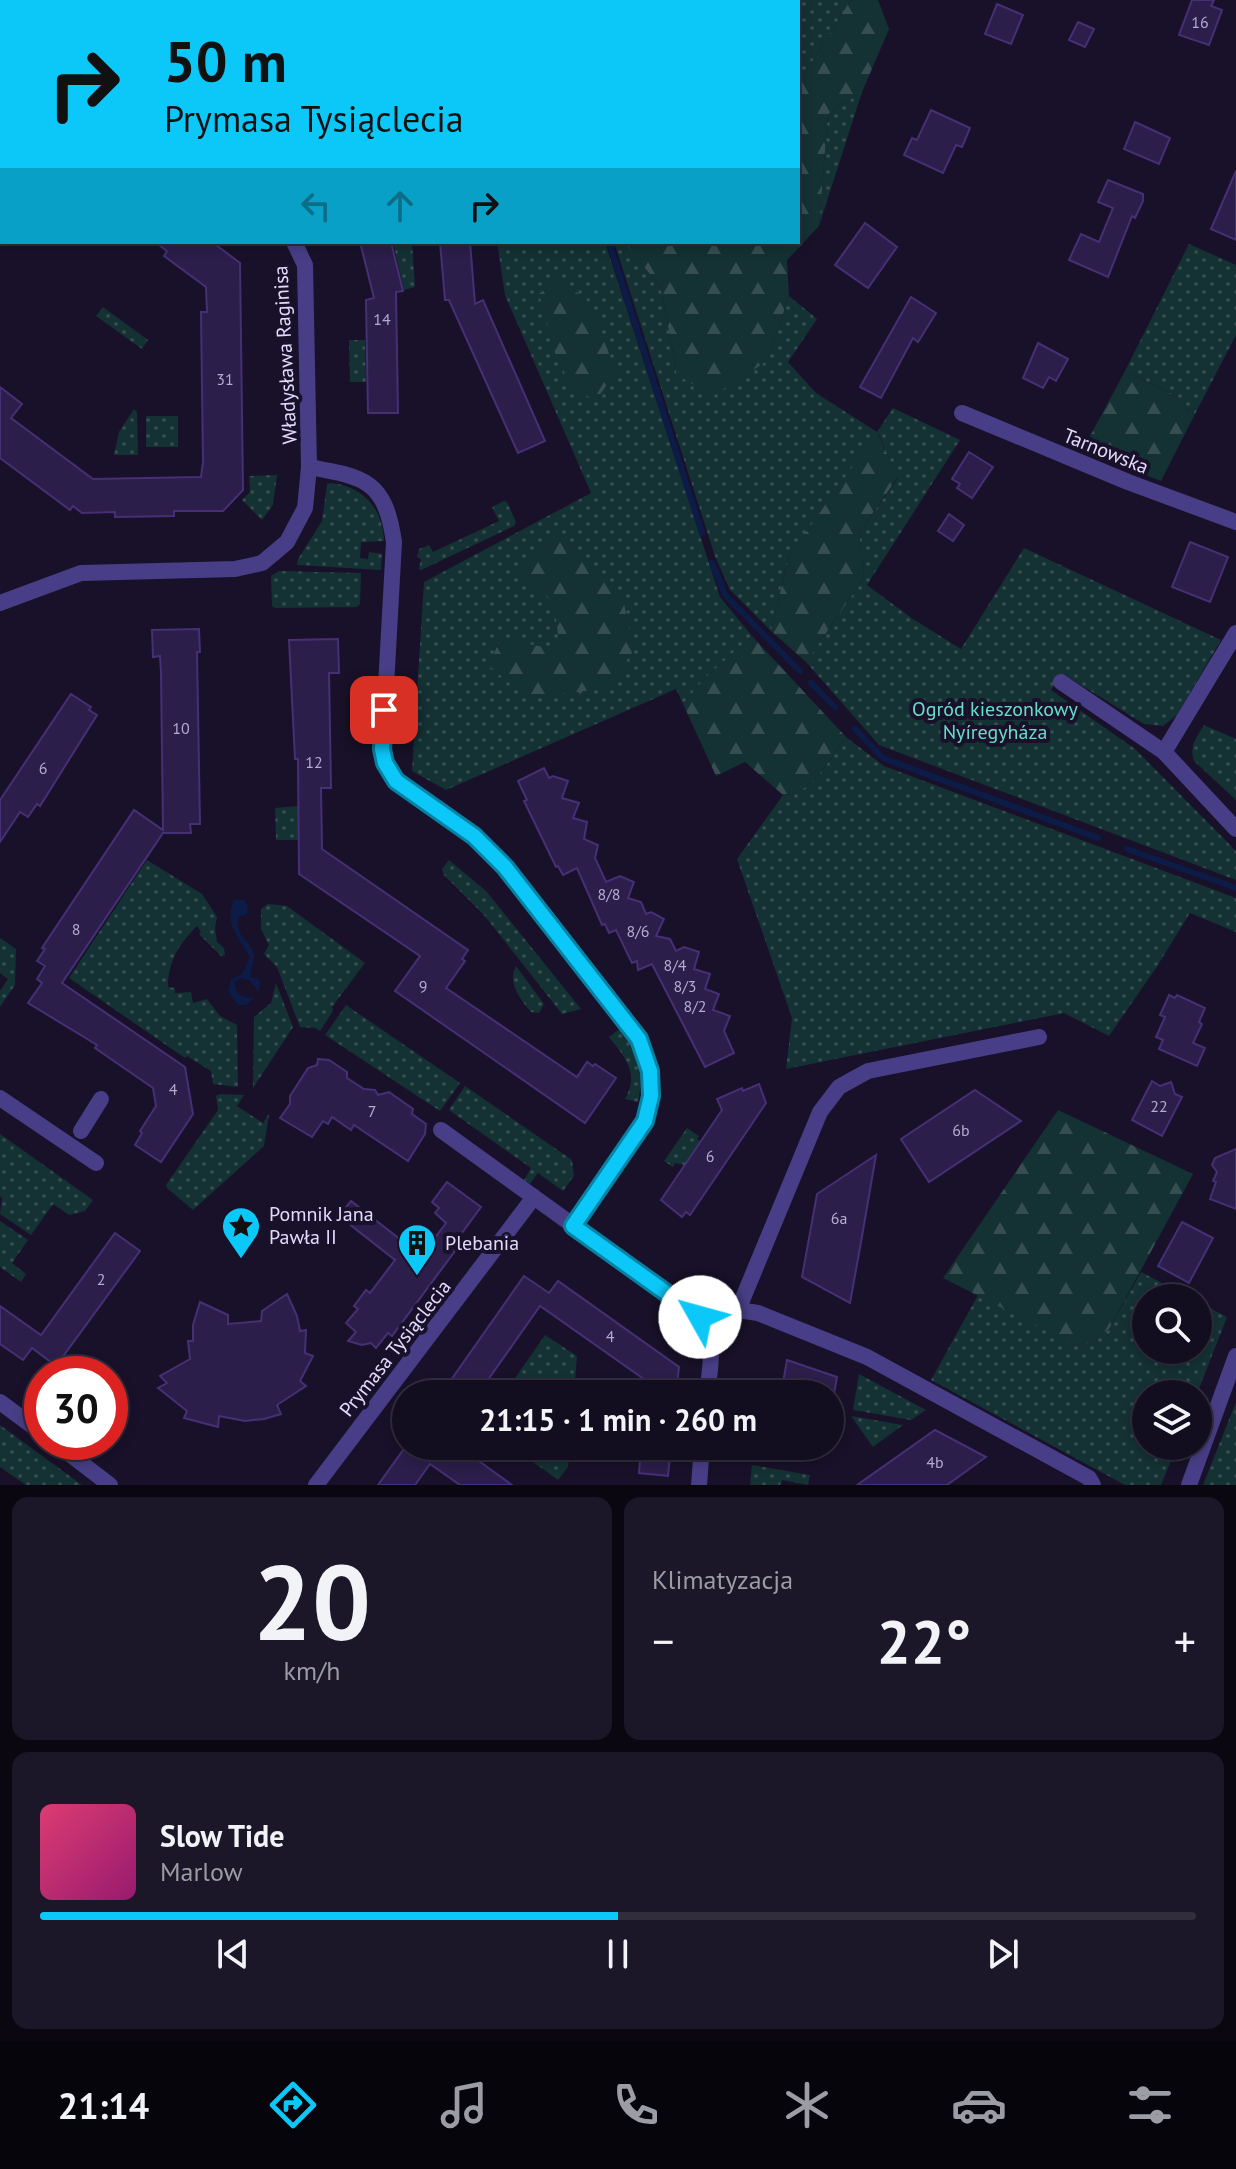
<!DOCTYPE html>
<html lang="pl">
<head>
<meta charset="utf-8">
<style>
	:root { --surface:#120d1f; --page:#1b1628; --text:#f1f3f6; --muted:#9c9ca4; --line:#312d3d; --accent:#0cc8f9 }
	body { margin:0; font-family:"PT Sans",sans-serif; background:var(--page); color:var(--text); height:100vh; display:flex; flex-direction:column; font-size:30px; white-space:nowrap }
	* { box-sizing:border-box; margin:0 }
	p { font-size:26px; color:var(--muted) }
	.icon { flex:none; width:44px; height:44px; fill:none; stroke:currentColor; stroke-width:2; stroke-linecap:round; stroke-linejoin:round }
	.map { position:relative; height:1485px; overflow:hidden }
	.drawer { display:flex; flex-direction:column; gap:12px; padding:12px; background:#0a0711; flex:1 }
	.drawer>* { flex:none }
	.hud { position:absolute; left:0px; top:0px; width:800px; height:244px; box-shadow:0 4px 12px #0003,0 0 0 2px var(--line); background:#0cc8f9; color:#111; overflow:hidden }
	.controls { position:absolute; left:1132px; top:1284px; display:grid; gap:16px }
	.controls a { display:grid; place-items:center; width:80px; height:80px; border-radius:50%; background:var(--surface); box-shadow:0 4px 12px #0003,0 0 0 2px var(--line); font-size:40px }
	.speed { position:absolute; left:24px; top:1356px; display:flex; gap:16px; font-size:40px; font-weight:700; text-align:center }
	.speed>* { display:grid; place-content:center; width:104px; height:104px; border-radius:50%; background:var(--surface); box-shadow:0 4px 12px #0003,0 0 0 2px var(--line); line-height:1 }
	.speed .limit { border:12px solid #d22; background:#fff; color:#111 }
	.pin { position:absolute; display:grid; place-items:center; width:68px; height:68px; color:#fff; margin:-34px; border-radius:16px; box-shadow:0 4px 12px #0006 }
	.me { position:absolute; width:88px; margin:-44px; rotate:308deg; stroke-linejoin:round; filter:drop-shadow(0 0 6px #0008) }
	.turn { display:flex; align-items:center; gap:28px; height:168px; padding:0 32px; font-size:36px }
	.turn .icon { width:104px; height:104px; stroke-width:2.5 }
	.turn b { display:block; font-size:56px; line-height:68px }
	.lanes { display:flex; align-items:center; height:76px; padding:0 32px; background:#0003; justify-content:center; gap:40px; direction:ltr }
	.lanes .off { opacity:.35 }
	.big { font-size:60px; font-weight:600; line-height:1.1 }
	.drawer .widget { flex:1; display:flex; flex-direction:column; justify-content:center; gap:12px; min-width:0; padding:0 28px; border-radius:16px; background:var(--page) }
	.drawer .dial { align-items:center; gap:0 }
	.dial b { font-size:104px; line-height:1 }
	.song { display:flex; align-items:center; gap:24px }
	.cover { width:96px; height:96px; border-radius:12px; background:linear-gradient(135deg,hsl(340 70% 55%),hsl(320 70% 35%)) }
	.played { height:8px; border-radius:4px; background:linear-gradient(90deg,var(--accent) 50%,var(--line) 50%) }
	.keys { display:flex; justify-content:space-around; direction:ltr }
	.heat { display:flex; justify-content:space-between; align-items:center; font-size:44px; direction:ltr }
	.drawer .tiles { flex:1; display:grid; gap:12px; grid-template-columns:1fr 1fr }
	.widget:last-child { grid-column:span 2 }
	.trip { position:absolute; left:392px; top:1380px; width:452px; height:80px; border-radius:40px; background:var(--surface); box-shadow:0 4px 12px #0003,0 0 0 2px var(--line); font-weight:600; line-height:80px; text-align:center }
	.tab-bar { display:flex; height:128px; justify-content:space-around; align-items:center; background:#07050c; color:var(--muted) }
	.tab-bar .icon { width:56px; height:56px }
	.tab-bar .on { color:var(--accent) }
	.tab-bar b { font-size:36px; color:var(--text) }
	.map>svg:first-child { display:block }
</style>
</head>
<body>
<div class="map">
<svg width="1236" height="1485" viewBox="0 0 1236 1485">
	<defs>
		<pattern id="green-dots" width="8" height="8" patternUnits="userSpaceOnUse" patternTransform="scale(2)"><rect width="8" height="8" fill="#143133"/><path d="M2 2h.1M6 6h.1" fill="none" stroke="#364e52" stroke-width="1.8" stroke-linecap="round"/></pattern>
		<pattern id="forest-firs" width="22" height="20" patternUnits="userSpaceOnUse" patternTransform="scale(2)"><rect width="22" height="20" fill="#143133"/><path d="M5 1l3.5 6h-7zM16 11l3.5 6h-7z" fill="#364e52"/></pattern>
	</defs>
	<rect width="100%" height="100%" fill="#181129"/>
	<!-- green -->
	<g fill="url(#green-dots)">
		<polygon points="757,0 855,0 850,1 798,84 798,2 756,2"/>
		<polygon points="862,92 819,226 828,114"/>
		<polygon points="393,242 412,242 415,287 404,290"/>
		<polygon points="497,242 605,242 720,597 752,636 705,678 683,704 676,689 446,790 412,771 424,582 591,493 505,295"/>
		<polygon points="614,242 624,242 661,288 677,375 767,361 789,296 817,319 788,362 816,393 877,432 893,408 960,440 867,585 913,619 961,649 1024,548 1221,640 1177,715 1163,726 1144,724 1063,674 1051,690 1135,749 1236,851 1236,880 879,745 806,662 864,578 859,533 898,478 878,433 789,556 771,631 730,590 715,556"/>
		<polygon points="1189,244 1236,265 1236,335 1194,416 1174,395 1125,371"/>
		<polygon points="103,307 148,340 142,349 96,316"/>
		<polygon points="349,340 365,340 366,382 350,382"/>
		<polygon points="134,409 137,412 138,455 114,455 119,432"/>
		<rect x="146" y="416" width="32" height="31"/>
		<polygon points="277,475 273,505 262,520 242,500 250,492 249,476"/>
		<path d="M331,483C363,486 383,509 384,541L361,542L360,558L368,559L369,552L382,554L381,570L297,565L298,559L322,521L327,484Z"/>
		<polygon points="504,501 507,502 516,522 514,526 421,570 415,568 419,569 421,559 417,557 419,549 429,545 433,552 499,521 492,507"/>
		<polygon points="279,571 361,573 360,604 357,607 275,608 272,606 271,576"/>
		<path d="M1204,725L1236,739V800L1194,761C1189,746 1196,738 1204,725Z"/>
		<path d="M846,737L884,766L1236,898V932L1190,913L1156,968L1109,1036L1064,1013L786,1069L792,1018L737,859L783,795C812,795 830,758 846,737Z"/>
		<polygon points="298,806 299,840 276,840 275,808"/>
		<path d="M147,860L202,894L217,917L215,928L217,942L224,948L225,955L221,956L199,934L201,932L197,926C179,944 168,961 168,987L175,988V993L191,992L193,1003L207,999L220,1016L237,1025L238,1087L213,1084L211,1071L187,1056L185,1058L69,978Z"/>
		<polygon points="449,860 486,891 581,1009 562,1014 484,915 444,875 442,869"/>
		<polygon points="268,904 287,906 365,963 332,1007 333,1011 320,1031 315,1028 300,1027 277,967 264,954 269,945 261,929 261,909"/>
		<polygon points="0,938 16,949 15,985 0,1007 0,991 8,979 0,973"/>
		<path d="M516,966L544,1004L539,1013L531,1012C520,999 507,983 516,966Z"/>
		<polygon points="276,983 293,1027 253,1088 254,1017 271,1003"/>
		<polygon points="346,1005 460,1083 440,1111 325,1035"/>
		<path d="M618,1030H622C640,1050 644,1077 638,1102L625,1099C640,1074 625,1057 609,1037Z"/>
		<polygon points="465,1086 572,1160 574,1176 563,1191 538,1173 530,1184 524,1180 531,1168 449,1110"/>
		<polygon points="220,1094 244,1095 237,1106 263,1123 269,1114 264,1146 193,1210 167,1188 166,1185 218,1110 216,1096"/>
		<polygon points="687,1128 699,1136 697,1139 700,1141 684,1165 675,1163 673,1167 664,1161"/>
		<polygon points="0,1134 93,1200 85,1211 69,1215 53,1204 31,1235 0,1214 2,1198 0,1196"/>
		<polygon points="0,1221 28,1240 12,1263 26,1274 21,1282 0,1267"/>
		<polygon points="1141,1272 1191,1298 1146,1298 1146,1350 1198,1350 1198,1302 1227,1317 1197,1394 1146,1394 1146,1446 1177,1446 1161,1485 1125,1485 931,1380 978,1295 1081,1348 1109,1329"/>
		<polygon points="545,1335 577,1356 574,1394 504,1394"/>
		<polygon points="859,1374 926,1410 911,1420 853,1410"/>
		<polygon points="1236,1402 1236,1485 1203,1485"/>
		<polygon points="851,1416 903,1425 873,1447"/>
		<polygon points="0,1425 82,1485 26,1485 0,1467"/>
		<polygon points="511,1446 570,1446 568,1467 558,1480"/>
		<polygon points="752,1465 810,1475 808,1485 782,1480 780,1485 750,1485"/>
	</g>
	<!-- forest -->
	<g fill="url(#forest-firs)">
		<polygon points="42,0 399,0 400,2 43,2"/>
		<polygon points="855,0 878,0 889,29 862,92 828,114 819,226 787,260 789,296 767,361 713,396 677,375 661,288 624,242 798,242 798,84 850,1"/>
		<polygon points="558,277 591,304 616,373 595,401 571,386 555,353 539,294"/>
		<polygon points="1125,371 1174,395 1194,416 1161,481 1082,451"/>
		<polygon points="877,432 898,477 859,533 864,578 806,662 771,631 789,556"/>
		<polygon points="558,534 624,604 634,649 610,688 534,697 520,692 488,665 501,639 560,650 554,602 516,570"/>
		<path d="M752,636L846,737C830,758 812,795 783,795L745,762L716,776L683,704L705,678Z"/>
		<polygon points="1058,1110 1193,1174 1109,1329 1081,1348 943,1278"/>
	</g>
	<!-- water -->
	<path fill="#0c1c47" d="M234,900H244L248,907L247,914L238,917C236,938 247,937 253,951C257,959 249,969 251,977L260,980L259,992L249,980L241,978L234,982L237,993L247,998L255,997L246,1005H238L228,991L231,979L242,974L250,957C239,937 223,924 234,900Z"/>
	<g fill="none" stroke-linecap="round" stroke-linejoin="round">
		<!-- stream -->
		<g stroke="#0c1c47" stroke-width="6">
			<polyline points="490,0 490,2"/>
			<polyline points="609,242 702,533"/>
			<polyline points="712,563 725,595 800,671"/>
			<polyline points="811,683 835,707"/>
			<polyline points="855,729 883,758 1098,838"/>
			<polyline points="1127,849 1236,888"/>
		</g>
	</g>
	<!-- building -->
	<g fill="#2b1e4a" stroke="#453075" stroke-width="2">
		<polygon points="1192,0 1214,0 1211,6 1222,10 1209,45 1179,35"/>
		<polygon points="997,4 1023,15 1011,44 985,34"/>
		<polygon points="1078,22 1094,29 1085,47 1069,40"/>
		<polygon points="931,110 970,128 962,147 956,145 943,173 904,155 912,138 917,140"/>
		<polygon points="1135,122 1170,138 1159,164 1124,149"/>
		<polygon points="1236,171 1236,240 1211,229"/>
		<polygon points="1108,180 1143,194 1143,201 1135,218 1132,216 1108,277 1069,260 1081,234 1099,242 1113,208 1098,202"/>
		<polygon points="865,223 897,247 868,288 835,265"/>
		<polygon points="155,242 212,242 240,263 243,490 223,511 174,511 174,516 115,517 115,512 82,513 73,506 70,510 0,458 0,387 22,404 11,418 93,479 201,477 203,462 201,312 207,312 206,287 164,256 167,251"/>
		<polygon points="360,242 391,242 403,291 396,292 398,413 368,413 366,300 374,298"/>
		<polygon points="440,242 470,242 475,304 483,300 545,441 518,453 449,300 445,300"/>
		<polygon points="911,297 936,313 918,342 913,338 881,398 860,387"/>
		<polygon points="1038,343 1068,359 1056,381 1049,377 1043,388 1023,378"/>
		<polygon points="969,452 993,467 972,498 957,488 960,484 952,479"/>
		<polygon points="949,514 964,525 953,541 938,531"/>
		<polygon points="1190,542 1228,557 1210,602 1172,587"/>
		<polygon points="199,629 200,652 197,652 200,824 190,824 191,833 163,833 62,983 185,1067 193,1114 161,1162 135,1145 142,1133 140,1131 156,1106 153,1088 95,1048 97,1045 28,1003 42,983 37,979 45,966 37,961 45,949 42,948 134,810 163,830 161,672 160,656 153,657 152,630"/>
		<polygon points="338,639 339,673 329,673 331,788 321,788 322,849 468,950 462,959 465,961 446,988 577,1077 587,1062 593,1066 595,1064 616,1078 585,1123 395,991 420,956 299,874 298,759 295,759 289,640"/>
		<polygon points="71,694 91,707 89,710 97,715 40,806 37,804 28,817 20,812 0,842 0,800"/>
		<polygon points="544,768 549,778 553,776 568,781 562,798 579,803 573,818 587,822 584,839 598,845 595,858 606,882 620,876 634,882 628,898 641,902 646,914 651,912 664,919 656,936 670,939 676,951 684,947 699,952 694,969 710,974 705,989 719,994 713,1010 730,1016 724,1031 734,1053 705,1067 652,964 638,970 637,961 632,963 616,930 609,933 605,924 602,925 577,868 563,875 558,866 556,867 524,801 527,800 518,781"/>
		<polygon points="1169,995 1175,998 1177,995 1205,1008 1199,1022 1202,1024 1193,1043 1205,1048 1197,1066 1159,1049 1163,1040 1156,1037 1165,1017 1160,1015"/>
		<polygon points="318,1059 329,1060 347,1072 347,1078 364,1089 375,1090 378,1095 389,1092 413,1109 412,1114 426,1124 425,1134 408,1161 354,1125 351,1130 332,1117 328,1124 323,1121 312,1137 280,1118 290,1104 290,1096 308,1068 317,1065"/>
		<polygon points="1152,1081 1160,1086 1171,1082 1175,1094 1182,1097 1162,1136 1132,1120"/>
		<polygon points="759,1084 766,1103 690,1215 686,1212 682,1217 661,1200 722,1110 717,1099 742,1088 743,1091"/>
		<polygon points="975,1090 1021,1121 929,1182 901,1139"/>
		<polygon points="1236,1149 1236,1209 1210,1199 1216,1182 1213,1181 1217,1172 1212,1165 1215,1158"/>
		<polygon points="876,1155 861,1242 850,1303 802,1277 817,1194"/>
		<polygon points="447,1182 481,1207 454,1244 458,1247 392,1336 388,1333 376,1348 371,1343 362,1345 348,1341 356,1332 346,1323 358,1309 354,1306 366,1290 370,1293 395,1260 339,1216 351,1201 410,1247 416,1239 428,1247 446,1223 435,1213 439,1208 432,1202"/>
		<polygon points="1182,1222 1213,1238 1189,1283 1158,1266"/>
		<polygon points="115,1233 140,1251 56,1366 32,1348 23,1360 0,1344 0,1306 41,1335"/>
		<polygon points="524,1276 549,1293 558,1281 679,1367 676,1394 646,1394 648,1382 540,1306 478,1394 455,1394 446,1387"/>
		<polygon points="287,1294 297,1316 300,1331 306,1330 305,1353 313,1356 300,1381 306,1386 277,1405 281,1414 264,1419 245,1421 219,1416 218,1427 184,1418 187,1411 158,1388 167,1383 160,1376 190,1359 188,1341 193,1341 193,1325 200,1302 228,1315 228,1324 261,1321 262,1311"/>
		<polygon points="787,1360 837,1377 834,1394 781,1394"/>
		<polygon points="935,1430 986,1457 947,1485 857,1485"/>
		<polygon points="406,1446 458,1446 512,1485 460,1485 430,1464 415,1485 378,1485"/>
		<polygon points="641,1446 671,1446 668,1476 639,1473"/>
	</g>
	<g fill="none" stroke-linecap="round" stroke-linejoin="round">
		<!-- street -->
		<g stroke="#483e87" stroke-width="16">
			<polyline points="0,63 2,63"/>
			<polyline points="962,413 1128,482 1236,522"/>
			<path d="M309,467C365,477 385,480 394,542L383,740L385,763L396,781L474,836L505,867L639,1039L650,1071L651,1096L645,1121L573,1226"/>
			<polyline points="0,603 81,573 235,569 262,563 287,542 305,508 309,467 305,265 294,242"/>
			<polyline points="1061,682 1164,752 1236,829"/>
			<polyline points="1164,752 1236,633"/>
			<polyline points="0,1098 96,1163"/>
			<path d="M441,1130L700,1317C717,1340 710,1367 707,1394"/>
			<polyline points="81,1131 101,1099"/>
			<polyline points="738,1310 758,1313 867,1357 1089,1478 1093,1485"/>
			<polyline points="708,1328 738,1310 820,1112 839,1087 868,1071 1039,1037"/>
			<polyline points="0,1402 42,1433"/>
			<polyline points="54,1442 110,1485"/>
			<polyline points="316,1485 534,1197"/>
			<polyline points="699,1485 702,1446"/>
			<polyline points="1189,1485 1236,1356"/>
		</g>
	</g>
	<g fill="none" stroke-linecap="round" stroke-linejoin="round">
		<defs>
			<polyline id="route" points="384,710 382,749 385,763 396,781 474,836 505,867 639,1039 650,1071 651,1096 645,1121 573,1226 700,1317"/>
		</defs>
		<!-- route casing -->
		<use href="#route" stroke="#0882a2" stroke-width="20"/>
		<!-- route -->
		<use href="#route" stroke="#0cc8f9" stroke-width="14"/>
	</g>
	<!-- icons -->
	<defs>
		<symbol id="sight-pin" viewBox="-11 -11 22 30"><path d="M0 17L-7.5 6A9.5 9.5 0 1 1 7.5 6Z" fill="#0cc8f9" stroke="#181129"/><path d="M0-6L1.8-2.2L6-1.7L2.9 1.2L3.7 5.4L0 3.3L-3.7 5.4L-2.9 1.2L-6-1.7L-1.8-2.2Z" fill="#111"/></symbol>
		<symbol id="building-pin" viewBox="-11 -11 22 30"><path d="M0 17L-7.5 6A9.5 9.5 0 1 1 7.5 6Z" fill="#0cc8f9" stroke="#181129"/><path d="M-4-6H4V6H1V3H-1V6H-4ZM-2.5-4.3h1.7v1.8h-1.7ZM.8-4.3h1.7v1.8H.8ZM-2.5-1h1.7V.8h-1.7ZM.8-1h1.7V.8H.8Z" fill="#111"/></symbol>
	</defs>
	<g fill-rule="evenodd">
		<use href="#sight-pin" x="219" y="1204" width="44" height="60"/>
		<use href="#building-pin" x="395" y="1221" width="44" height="60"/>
	</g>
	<g text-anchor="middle" stroke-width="8" stroke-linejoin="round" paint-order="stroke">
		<!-- number labels -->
		<g font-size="16" fill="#b4acd1">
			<text x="1200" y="28">16</text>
			<text x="382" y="325">14</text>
			<text x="225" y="385">31</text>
			<text x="181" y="734">10</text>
			<text x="314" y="768">12</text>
			<text x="43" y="774">6</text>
			<text x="609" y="900">8/8</text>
			<text x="76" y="935">8</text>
			<text x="638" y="937">8/6</text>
			<text x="675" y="971">8/4</text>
			<text x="423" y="992">9</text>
			<text x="685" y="992">8/3</text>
			<text x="695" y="1012">8/2</text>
			<text x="173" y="1095">4</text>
			<text x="1159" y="1112">22</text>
			<text x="372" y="1117">7</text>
			<text x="961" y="1136">6b</text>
			<text x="710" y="1162">6</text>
			<text x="839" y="1224">6a</text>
			<text x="101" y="1285">2</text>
			<text x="610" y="1342">4</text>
			<text x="935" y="1468">4b</text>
		</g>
		<!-- street labels -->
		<g font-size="20" fill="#e2dbfe" stroke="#181129">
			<text transform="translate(285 355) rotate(-93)" y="7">Władysława Raginisa</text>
			<text transform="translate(1106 451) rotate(22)" y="7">Tarnowska</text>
			<text transform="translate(395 1348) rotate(-52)" y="7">Prymasa Tysiąclecia</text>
		</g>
		<!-- park labels -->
		<g font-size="20" fill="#67decd" stroke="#181129">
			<text x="995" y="716">Ogród kieszonkowy<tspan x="995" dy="23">Nyíregyháza</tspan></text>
		</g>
		<!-- poi labels -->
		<g font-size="20" fill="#e2dbfe" stroke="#181129" text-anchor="start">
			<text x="269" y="1221">Pomnik Jana<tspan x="269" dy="23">Pawła II</tspan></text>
			<text x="445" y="1250">Plebania</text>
		</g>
	</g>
</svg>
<div class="controls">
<a><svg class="icon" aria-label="search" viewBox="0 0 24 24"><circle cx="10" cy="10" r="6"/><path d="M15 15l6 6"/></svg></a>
<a><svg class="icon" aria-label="layers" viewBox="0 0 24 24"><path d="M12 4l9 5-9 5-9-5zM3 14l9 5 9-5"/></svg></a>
</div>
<div class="speed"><div class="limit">30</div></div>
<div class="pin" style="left:384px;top:710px;background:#d93025"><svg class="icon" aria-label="arrive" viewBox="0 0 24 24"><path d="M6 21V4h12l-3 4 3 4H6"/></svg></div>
<svg class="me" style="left:700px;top:1317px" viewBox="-20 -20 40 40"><circle r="19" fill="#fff"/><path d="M0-13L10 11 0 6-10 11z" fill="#0cc8f9"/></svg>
<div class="trip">21:15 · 1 min · 260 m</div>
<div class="hud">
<div class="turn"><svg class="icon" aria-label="right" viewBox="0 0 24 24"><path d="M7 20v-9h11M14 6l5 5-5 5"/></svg><div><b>50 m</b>Prymasa Tysiąclecia</div></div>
<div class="lanes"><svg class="icon off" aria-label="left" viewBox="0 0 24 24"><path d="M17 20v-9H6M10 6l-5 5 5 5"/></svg><svg class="icon off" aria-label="ahead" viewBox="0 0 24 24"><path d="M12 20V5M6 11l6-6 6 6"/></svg><svg class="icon" aria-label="right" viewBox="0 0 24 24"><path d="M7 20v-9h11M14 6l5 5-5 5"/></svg></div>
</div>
</div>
<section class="drawer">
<div class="tiles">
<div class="widget dial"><b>20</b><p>km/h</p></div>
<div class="widget"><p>Klimatyzacja</p>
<div class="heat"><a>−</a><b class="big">22°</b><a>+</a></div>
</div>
<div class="widget">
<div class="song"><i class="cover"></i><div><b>Slow Tide</b><p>Marlow</p></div></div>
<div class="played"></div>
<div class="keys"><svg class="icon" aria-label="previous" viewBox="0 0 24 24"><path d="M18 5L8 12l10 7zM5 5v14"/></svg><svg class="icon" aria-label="pause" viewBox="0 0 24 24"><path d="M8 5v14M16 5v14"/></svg><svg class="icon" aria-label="next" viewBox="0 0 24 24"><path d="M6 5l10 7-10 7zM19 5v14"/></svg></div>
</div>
</div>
</section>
<nav class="tab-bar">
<b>21:14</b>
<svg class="icon on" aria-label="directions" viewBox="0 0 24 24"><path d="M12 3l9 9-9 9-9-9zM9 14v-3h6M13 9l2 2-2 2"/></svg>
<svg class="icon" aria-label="music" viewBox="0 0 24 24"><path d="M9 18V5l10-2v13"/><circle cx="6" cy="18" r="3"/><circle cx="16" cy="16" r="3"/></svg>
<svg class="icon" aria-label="phone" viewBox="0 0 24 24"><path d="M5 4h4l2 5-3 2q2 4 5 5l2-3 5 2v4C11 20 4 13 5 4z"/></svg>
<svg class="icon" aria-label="climate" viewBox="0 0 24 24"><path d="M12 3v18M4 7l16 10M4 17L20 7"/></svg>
<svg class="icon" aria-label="car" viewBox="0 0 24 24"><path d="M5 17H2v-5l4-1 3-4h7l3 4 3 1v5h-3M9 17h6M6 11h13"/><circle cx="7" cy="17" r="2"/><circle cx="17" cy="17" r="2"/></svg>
<svg class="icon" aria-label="filters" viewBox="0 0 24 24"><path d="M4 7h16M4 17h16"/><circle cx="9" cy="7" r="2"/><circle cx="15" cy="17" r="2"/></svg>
</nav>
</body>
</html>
